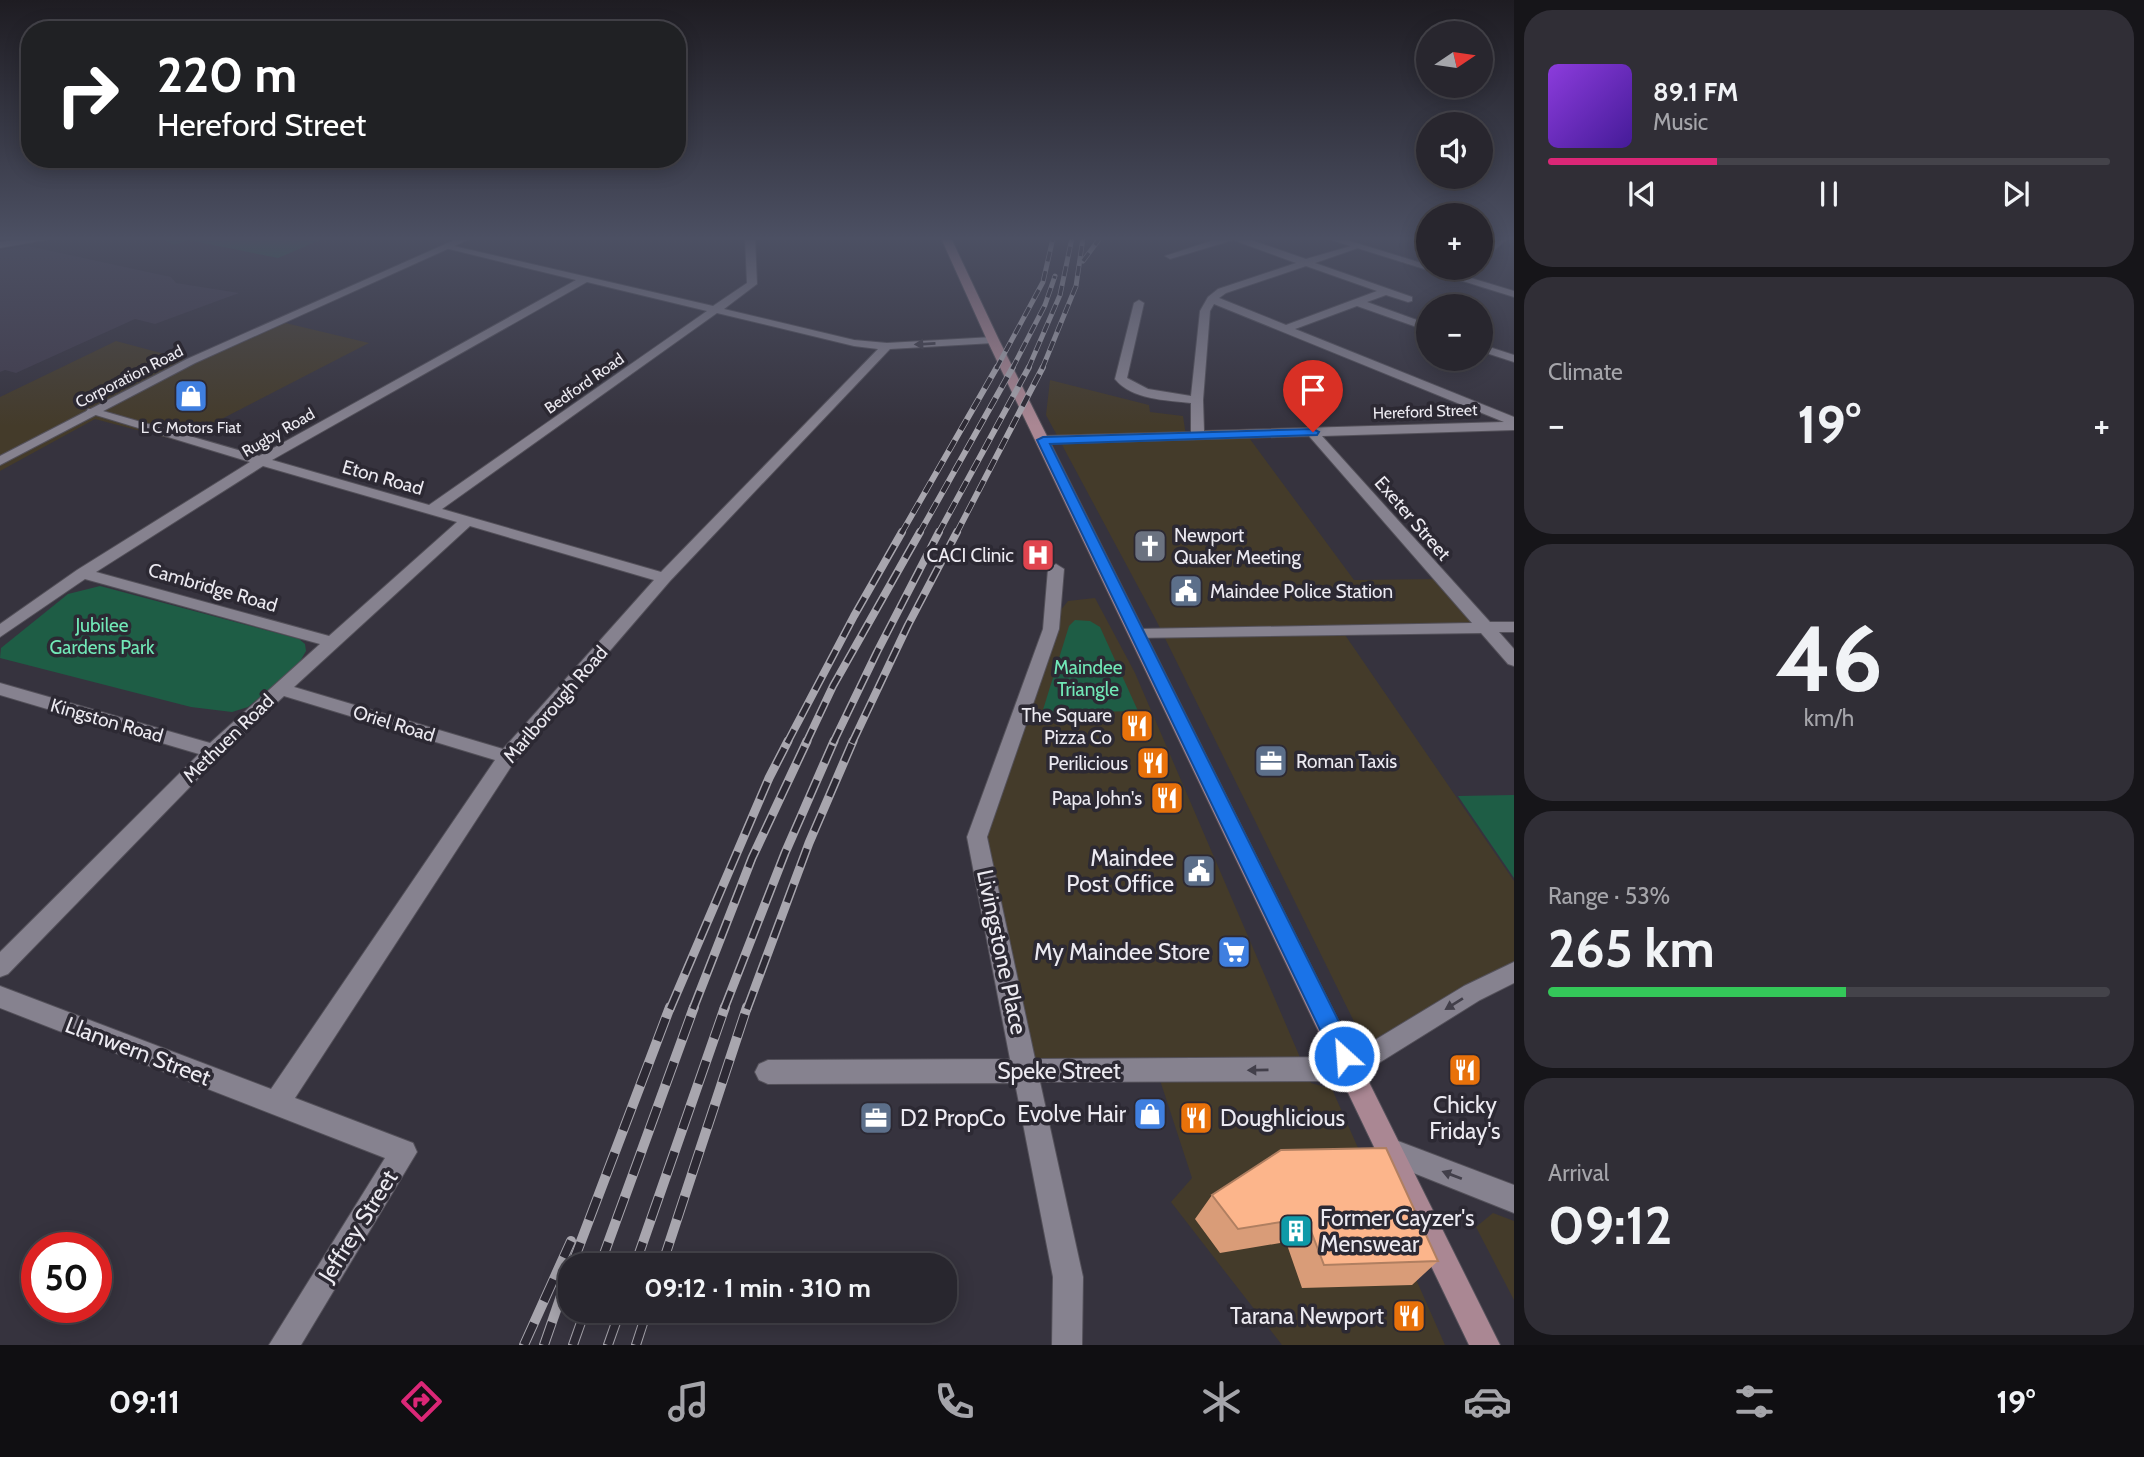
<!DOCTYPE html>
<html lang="en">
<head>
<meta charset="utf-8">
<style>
	:root { --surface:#28262e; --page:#302e36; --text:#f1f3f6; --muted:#a5a5aa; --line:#44434a; --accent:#db2777 }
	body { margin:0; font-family:Cabin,sans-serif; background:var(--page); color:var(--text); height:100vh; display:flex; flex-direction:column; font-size:26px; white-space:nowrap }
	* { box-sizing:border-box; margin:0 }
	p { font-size:23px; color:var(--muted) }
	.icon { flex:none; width:38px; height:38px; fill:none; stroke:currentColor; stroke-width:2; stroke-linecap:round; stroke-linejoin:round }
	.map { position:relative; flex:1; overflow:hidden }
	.side { display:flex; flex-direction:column; gap:10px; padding:10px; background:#161519; width:630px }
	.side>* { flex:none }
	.top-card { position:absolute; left:21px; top:21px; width:665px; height:147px; border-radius:28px; box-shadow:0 4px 18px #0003,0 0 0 2px var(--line); background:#202124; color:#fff; overflow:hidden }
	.needle { width:46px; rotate:77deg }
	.fabs { position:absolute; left:1416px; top:21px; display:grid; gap:14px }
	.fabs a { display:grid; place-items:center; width:77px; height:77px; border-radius:50%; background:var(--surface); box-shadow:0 4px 18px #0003,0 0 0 2px var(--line); font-size:35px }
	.speed { position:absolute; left:21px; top:1232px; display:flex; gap:14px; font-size:35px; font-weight:700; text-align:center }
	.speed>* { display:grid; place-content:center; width:91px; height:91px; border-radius:50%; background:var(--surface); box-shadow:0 4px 18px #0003,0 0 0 2px var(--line); line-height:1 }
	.speed .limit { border:10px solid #d22; background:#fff; color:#111 }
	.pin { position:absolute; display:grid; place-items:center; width:60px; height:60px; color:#fff; margin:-72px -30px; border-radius:50% 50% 50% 0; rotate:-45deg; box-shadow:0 0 7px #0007 }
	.pin .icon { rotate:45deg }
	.me { position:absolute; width:77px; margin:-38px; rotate:334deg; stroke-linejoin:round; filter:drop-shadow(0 0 5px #0008) }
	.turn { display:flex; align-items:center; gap:24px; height:147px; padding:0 21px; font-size:32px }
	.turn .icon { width:91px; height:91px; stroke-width:2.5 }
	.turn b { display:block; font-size:49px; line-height:60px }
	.big { font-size:52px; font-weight:800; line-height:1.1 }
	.side .card { flex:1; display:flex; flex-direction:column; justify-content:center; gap:10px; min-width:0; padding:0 24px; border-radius:28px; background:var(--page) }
	.side .dial { align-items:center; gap:0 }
	.dial b { font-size:91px; line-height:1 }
	.song { display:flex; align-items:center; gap:21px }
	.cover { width:84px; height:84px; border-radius:10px; background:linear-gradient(135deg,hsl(270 70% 55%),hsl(260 70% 35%)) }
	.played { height:7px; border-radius:4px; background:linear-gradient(90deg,var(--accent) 30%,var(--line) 30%) }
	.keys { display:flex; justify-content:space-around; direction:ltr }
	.heat { display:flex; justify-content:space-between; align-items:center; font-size:38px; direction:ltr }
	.charge { height:10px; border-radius:5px; background:linear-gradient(90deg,#34c759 53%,var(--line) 0) }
	.trip { position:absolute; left:558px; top:1253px; width:399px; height:70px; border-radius:28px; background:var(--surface); box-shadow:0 4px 18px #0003,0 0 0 2px var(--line); font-weight:800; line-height:70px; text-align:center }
	.dock { display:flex; height:112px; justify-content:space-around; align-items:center; background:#100f12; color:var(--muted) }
	.dock .icon { width:49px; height:49px }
	.dock .current { color:var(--accent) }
	.dock b { font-size:32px; color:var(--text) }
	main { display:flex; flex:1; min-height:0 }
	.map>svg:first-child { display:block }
</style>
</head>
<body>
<main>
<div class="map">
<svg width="1514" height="1345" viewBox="0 0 1514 1345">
	<rect width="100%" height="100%" fill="#36333e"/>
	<!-- commercial -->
	<g fill="#443b2a">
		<polygon points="277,321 369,343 179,441 95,419 0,471 0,397 116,341 191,361"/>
		<polygon points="1050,380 1149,405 1150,412 1183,416 1186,436 1247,435 1354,580 1441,579 1485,628 1343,632 1514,881 1514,972 1371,1056 1156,620 1046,415"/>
		<polygon points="1095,598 1135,673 1311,1083 1332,1089 1445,1345 1282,1345 1171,1202 1192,1178 1157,1071 1027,1071 977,837 1056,616 1068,601"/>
		<polygon points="1493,1213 1514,1221 1514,1300 1476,1227"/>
	</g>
	<!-- built -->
	<polygon fill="#413c4c" points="28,246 171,277 176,283 239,293 155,324 135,319 16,373 5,370 0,372 0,250"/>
	<!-- green -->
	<g fill="#1e5d45">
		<polygon points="161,238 325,238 278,258 188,240 174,245"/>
		<polygon points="100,586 299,639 305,644 306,651 298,665 248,707 232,712 191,707 0,658 1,648 68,594"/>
		<polygon points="1075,620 1090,621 1100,627 1138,711 1042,713 1069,626"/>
		<polygon points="1514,795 1514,878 1458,796"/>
	</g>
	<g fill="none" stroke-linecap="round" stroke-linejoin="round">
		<defs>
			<g id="minor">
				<polygon points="30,238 56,238 0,248 0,242"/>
				<path d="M745,238H755L757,284L724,309L854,340L887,343L993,337L999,340L993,343L890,349L670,581L514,762L295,1098L413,1143L417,1152L301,1345H269L385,1158L0,1008V986L271,1089L495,760L284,696L220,756L8,974L0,977V952L199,754L0,695V683L210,743L320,644L85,579L0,637V624L77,570L250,462L86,412L88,409H96L259,456L576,280L445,248V244L713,306L747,283ZM587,282L707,311L429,505L272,460ZM717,313L854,346L878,349L661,572L442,509ZM263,466L457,522L329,636L96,572ZM470,526L654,580L503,749L294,687Z"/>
				<path d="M1220,238H1245L1306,259L1358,244V248L1315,263L1412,297V301L1408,302L1386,295L1367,302L1428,324V331L1357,306L1295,329L1514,417V430L1322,436L1490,622H1514V632H1499L1514,649V666L1508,664L1481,633L1132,638L1130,634L1132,630L1138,629L1472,623L1309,436L1043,444L1036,440L1043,436L1191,432V403C1166,400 1132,400 1115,379L1134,303L1139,300L1144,303L1127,378L1148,389L1191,396L1200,311L1208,297L1218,289L1296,263L1233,240L1170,259L1165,256ZM1306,266L1377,291L1286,325L1219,298L1226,293ZM1214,304L1504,422L1204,431L1203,400L1210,311Z"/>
				<polygon points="1498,238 1508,238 1480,263 1480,254"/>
				<polygon points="1462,268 1475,268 1456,278 1447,276"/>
				<polygon points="1480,344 1514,355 1514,362 1480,351"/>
				<polygon points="1056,564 1064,569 1059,629 987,837 1035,1059 1347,1057 1464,986 1514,962 1514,983 1480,1000 1350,1081 1040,1082 1083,1277 1082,1345 1052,1345 1053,1277 1015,1083 768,1084 759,1080 755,1072 759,1064 768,1060 1010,1059 967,837 1043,629 1048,569"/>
				<polygon points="1390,1138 1514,1185 1514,1213 1381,1160 1377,1151 1381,1142"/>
			</g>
			<g id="tertiary">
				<polygon points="459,238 472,238 195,363 0,465 0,456 187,359"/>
				<polygon points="1325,238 1340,238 1428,265 1428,268 1438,268 1514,291 1514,297"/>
			</g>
			<polygon id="secondary" points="941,238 951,238 999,340 1500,1345 1469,1345 987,340"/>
		</defs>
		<!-- minor casing -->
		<use href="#minor" stroke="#535059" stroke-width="2"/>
		<!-- tertiary casing -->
		<use href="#tertiary" stroke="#535059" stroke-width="2"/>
		<!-- secondary casing -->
		<use href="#secondary" stroke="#535059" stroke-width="2"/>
		<!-- minor -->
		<use href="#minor" fill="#86828f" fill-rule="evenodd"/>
		<!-- tertiary -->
		<use href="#tertiary" fill="#86828f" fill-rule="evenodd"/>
		<!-- secondary -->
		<use href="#secondary" fill="#aa8793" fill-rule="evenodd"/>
		<defs>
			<g id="rail-far4">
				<polyline points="1083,261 1100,238"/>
				<polyline points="996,369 1043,282 1053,238"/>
				<polyline points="1012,369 1045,305 1055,276"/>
				<polyline points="1028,369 1060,295 1072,238"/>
				<polyline points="1042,369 1076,286 1083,238"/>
			</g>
			<g id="rail-far3">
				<polyline points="901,534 997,367"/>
				<polyline points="919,534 1013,367"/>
				<polyline points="938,534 1029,367"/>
				<polyline points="956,534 1043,367"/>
			</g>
			<g id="rail-far2">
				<polyline points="787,743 854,616 902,532"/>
				<polyline points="806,743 833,686 920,532"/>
				<polyline points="833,743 877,652 939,532"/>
				<polyline points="852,743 908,625 957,532"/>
			</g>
			<g id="rail-far1">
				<polyline points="670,1009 769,778 788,741"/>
				<polyline points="693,1009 752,858 807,741"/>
				<polyline points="724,1009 785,853 834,741"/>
				<polyline points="747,1009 809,843 853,741"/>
			</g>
			<g id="rail">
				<polyline points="572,1265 670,1007"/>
				<polyline points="600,1265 694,1007"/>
				<polyline points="635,1265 725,1007"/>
				<polyline points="662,1265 747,1007"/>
				<polyline points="524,1345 571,1241"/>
				<polyline points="544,1345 570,1270"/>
				<polyline points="573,1345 585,1311"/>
				<polyline points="608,1345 620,1311"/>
				<polyline points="636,1345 647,1311"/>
			</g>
		</defs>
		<!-- rail-far4 casing -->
		<use href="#rail-far4" stroke="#a8a6ae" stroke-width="5"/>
		<!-- rail-far3 casing -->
		<use href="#rail-far3" stroke="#a8a6ae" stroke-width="6"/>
		<!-- rail-far2 casing -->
		<use href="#rail-far2" stroke="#a8a6ae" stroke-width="8"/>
		<!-- rail-far1 casing -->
		<use href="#rail-far1" stroke="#a8a6ae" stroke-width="9"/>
		<!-- rail casing -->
		<use href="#rail" stroke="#a8a6ae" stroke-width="10"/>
		<!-- rail-far4 -->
		<use href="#rail-far4" stroke="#2c2933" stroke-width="3.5" stroke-dasharray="10" stroke-linecap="butt"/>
		<!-- rail-far3 -->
		<use href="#rail-far3" stroke="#2c2933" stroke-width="4.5" stroke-dasharray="12" stroke-linecap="butt"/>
		<!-- rail-far2 -->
		<use href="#rail-far2" stroke="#2c2933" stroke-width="5" stroke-dasharray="15" stroke-linecap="butt"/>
		<!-- rail-far1 -->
		<use href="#rail-far1" stroke="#2c2933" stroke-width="6" stroke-dasharray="19" stroke-linecap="butt"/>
		<!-- rail -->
		<use href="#rail" stroke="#2c2933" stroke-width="8" stroke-dasharray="24" stroke-linecap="butt"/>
	</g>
	<!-- wall -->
	<polygon fill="#d99c78" points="1281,1150 1438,1261 1412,1285 1302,1288 1286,1242 1220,1253 1195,1219 1212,1195"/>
	<!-- building -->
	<polygon fill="#fcb58b" stroke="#b07f61" stroke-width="2" points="1386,1148 1438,1261 1324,1265 1306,1218 1238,1229 1212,1195 1281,1150"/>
	<!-- one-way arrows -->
	<defs><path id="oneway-solid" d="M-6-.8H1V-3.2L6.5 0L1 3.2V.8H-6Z" transform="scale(1.75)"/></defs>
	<g fill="#423f4a">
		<use href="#oneway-solid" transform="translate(925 344) rotate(177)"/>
		<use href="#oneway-solid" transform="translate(1454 1004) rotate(148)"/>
		<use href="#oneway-solid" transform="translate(1258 1070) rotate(179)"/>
		<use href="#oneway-solid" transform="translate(1452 1175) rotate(-159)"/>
	</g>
	<!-- sky -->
	<linearGradient id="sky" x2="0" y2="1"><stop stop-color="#1e1c22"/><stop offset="0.56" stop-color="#4c5063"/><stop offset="1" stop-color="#4c5063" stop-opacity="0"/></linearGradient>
	<rect width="1514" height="426" fill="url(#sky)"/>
	<!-- route -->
	<polygon fill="#1a73e8" stroke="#114b97" stroke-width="2" points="1313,429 1319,432 1317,435 1050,444 1352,1048 1355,1056 1352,1063 1344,1066 1336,1063 1037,440 1043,437"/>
	<!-- icons -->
	<defs>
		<symbol id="shop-square" viewBox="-11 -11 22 22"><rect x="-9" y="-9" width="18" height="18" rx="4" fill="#3f7fe0" stroke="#2c2933"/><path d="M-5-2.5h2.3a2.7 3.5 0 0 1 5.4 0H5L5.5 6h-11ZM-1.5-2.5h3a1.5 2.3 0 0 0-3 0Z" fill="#fff"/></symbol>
		<symbol id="church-square" viewBox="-11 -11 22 22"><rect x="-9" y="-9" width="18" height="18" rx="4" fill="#6b7280" stroke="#2c2933"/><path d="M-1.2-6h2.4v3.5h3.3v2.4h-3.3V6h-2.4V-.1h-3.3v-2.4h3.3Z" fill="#fff"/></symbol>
		<symbol id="hospital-square" viewBox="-11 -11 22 22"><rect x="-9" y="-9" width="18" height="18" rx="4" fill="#e0444e" stroke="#2c2933"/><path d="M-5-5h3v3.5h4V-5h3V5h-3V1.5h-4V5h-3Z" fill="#fff"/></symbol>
		<symbol id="civic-square" viewBox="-11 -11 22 22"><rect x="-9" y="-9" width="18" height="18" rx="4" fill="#5c6f8a" stroke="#2c2933"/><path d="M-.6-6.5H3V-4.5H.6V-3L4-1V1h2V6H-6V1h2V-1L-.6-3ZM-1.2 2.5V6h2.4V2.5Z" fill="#fff"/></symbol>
		<symbol id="restaurant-square" viewBox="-11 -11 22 22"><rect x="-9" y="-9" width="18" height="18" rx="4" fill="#e8710a" stroke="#2c2933"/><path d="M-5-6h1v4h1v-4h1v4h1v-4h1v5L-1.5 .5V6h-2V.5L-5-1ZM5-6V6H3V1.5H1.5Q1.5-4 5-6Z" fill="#fff"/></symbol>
		<symbol id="office-square" viewBox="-11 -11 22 22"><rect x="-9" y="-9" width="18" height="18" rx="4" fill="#5c6f8a" stroke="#2c2933"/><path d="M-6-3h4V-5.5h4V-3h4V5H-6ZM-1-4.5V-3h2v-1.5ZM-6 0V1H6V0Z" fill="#fff"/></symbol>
		<symbol id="supermarket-square" viewBox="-11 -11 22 22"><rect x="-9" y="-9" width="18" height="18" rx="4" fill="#3f7fe0" stroke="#2c2933"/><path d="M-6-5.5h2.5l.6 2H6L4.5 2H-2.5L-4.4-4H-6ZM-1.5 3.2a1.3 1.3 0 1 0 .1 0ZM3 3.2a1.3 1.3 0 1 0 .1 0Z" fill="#fff"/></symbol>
		<symbol id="building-square" viewBox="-11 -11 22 22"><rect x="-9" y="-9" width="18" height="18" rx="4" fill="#0f9aa8" stroke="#2c2933"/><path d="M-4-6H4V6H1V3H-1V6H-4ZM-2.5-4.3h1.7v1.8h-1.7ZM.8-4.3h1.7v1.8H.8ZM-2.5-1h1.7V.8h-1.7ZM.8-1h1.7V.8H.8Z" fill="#fff"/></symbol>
	</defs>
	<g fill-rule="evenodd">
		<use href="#shop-square" x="172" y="377" width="38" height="38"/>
		<use href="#church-square" x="1131" y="527" width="38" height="38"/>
		<use href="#hospital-square" x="1019" y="536" width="38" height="38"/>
		<use href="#civic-square" x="1167" y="572" width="38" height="38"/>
		<use href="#restaurant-square" x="1118" y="707" width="38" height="38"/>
		<use href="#office-square" x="1252" y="742" width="38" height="38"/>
		<use href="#restaurant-square" x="1134" y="744" width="38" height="38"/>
		<use href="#restaurant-square" x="1148" y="779" width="38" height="38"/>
		<use href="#civic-square" x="1180" y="852" width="38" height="38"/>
		<use href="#supermarket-square" x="1215" y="933" width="38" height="38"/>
		<use href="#restaurant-square" x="1446" y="1051" width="38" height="38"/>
		<use href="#shop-square" x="1131" y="1095" width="38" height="38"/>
		<use href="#office-square" x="857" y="1099" width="38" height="38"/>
		<use href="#restaurant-square" x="1177" y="1099" width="38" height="38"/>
		<use href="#building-square" x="1277" y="1212" width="38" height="38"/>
		<use href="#restaurant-square" x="1390" y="1297" width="38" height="38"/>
	</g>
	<g text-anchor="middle" stroke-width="7" stroke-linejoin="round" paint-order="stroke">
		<!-- far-street labels -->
		<g font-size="16" fill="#eceaf1" stroke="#2c2933">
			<text transform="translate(129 376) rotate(-27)" y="6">Corporation Road</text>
			<text transform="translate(584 383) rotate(-35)" y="6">Bedford Road</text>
			<text transform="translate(1425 411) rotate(-2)" y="6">Hereford Street</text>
			<text transform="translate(278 432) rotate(-30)" y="6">Rugby Road</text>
		</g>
		<!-- far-poi labels -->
		<g font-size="16" fill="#eceaf1" stroke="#2c2933">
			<text x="191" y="433">L C Motors Fiat</text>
		</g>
		<!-- street labels -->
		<g font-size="19" fill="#eceaf1" stroke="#2c2933">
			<text transform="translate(383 477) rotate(16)" y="7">Eton Road</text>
			<text transform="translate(1413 518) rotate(49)" y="7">Exeter Street</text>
			<text transform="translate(213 587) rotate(16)" y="7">Cambridge Road</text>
			<text transform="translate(555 704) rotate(-49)" y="7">Marlborough Road</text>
			<text transform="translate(107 720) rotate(16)" y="7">Kingston Road</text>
			<text transform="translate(394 723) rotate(17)" y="7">Oriel Road</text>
			<text transform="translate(228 738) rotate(-44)" y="7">Methuen Road</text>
		</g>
		<!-- poi labels -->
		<g font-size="19" fill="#eceaf1" stroke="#2c2933" text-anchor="end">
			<text x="1174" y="542" text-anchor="start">Newport<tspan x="1174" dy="22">Quaker Meeting</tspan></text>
			<text x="1014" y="562">CACI Clinic</text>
			<text x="1210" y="598" text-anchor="start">Maindee Police Station</text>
			<text x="1112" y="722">The Square<tspan x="1112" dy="22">Pizza Co</tspan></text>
			<text x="1296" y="768" text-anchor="start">Roman Taxis</text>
			<text x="1128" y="770">Perilicious</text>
			<text x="1142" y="805">Papa John's</text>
		</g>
		<!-- park labels -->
		<g font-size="19" fill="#71e8b7" stroke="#2c2933">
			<text x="102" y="632">Jubilee<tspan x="102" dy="22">Gardens Park</tspan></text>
			<text x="1088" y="674">Maindee<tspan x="1088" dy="22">Triangle</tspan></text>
		</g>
		<!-- near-poi labels -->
		<g font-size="23" fill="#eceaf1" stroke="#2c2933" text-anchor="end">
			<text x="1174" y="866">Maindee<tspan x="1174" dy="26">Post Office</tspan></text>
			<text x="1210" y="960">My Maindee Store</text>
			<text x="1465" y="1113" text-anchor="middle">Chicky<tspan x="1465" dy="26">Friday's</tspan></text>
			<text x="1126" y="1122">Evolve Hair</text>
			<text x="900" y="1126" text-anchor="start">D2 PropCo</text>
			<text x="1220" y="1126" text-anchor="start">Doughlicious</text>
			<text x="1320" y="1226" text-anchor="start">Former Cayzer's<tspan x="1320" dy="26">Menswear</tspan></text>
			<text x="1384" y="1324">Tarana Newport</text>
		</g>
		<!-- near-street labels -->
		<g font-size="23" fill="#eceaf1" stroke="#2c2933">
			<text transform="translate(1002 952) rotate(78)" y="8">Livingstone Place</text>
			<text transform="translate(138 1051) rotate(21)" y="8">Llanwern Street</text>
			<text x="1059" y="1079">Speke Street</text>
			<text transform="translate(358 1226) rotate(-58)" y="8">Jeffrey Street</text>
		</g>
	</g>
</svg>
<div class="fabs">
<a><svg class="needle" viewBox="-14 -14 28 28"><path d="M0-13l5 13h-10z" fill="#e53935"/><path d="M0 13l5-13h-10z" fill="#a5a5aa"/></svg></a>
<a><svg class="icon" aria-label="sound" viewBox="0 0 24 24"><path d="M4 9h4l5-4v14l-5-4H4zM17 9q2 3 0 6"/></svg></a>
<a>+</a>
<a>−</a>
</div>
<div class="speed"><div class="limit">50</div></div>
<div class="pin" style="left:1313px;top:432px;background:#d93025"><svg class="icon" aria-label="arrive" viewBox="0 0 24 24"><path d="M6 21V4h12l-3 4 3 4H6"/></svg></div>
<svg class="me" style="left:1344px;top:1056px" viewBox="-20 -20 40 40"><circle r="17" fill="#1a73e8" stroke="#fff" stroke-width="3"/><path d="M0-11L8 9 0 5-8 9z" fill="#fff"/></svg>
<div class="trip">09:12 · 1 min · 310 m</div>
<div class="top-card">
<div class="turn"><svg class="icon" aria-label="right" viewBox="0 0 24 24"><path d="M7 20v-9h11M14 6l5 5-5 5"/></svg><div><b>220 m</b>Hereford Street</div></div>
</div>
</div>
<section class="side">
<div class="card">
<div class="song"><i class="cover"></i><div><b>89.1 FM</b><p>Music</p></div></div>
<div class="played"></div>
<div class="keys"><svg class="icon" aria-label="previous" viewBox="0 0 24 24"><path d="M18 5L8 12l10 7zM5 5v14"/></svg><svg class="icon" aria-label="pause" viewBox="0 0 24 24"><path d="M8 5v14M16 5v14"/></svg><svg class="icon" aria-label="next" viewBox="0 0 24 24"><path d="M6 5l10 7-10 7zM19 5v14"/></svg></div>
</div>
<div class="card"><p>Climate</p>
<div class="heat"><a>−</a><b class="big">19°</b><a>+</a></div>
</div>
<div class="card dial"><b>46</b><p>km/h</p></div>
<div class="card"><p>Range · 53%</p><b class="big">265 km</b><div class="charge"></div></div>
<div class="card"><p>Arrival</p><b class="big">09:12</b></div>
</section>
</main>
<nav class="dock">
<b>09:11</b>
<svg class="icon current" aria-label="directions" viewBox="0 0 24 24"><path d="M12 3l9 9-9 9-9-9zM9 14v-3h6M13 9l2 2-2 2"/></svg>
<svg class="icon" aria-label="music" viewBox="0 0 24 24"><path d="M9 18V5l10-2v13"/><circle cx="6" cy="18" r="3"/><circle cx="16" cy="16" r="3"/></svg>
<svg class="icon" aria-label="phone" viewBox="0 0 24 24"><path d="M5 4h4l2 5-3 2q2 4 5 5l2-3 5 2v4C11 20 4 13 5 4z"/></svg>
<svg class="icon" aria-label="climate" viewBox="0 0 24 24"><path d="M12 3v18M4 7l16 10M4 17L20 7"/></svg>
<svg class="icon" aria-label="car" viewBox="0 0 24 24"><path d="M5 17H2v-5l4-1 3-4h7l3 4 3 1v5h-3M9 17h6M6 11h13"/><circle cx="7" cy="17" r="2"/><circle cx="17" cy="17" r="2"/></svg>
<svg class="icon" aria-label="filters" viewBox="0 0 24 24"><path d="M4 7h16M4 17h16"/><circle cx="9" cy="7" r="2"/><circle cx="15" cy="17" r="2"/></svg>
<b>19°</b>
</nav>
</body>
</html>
